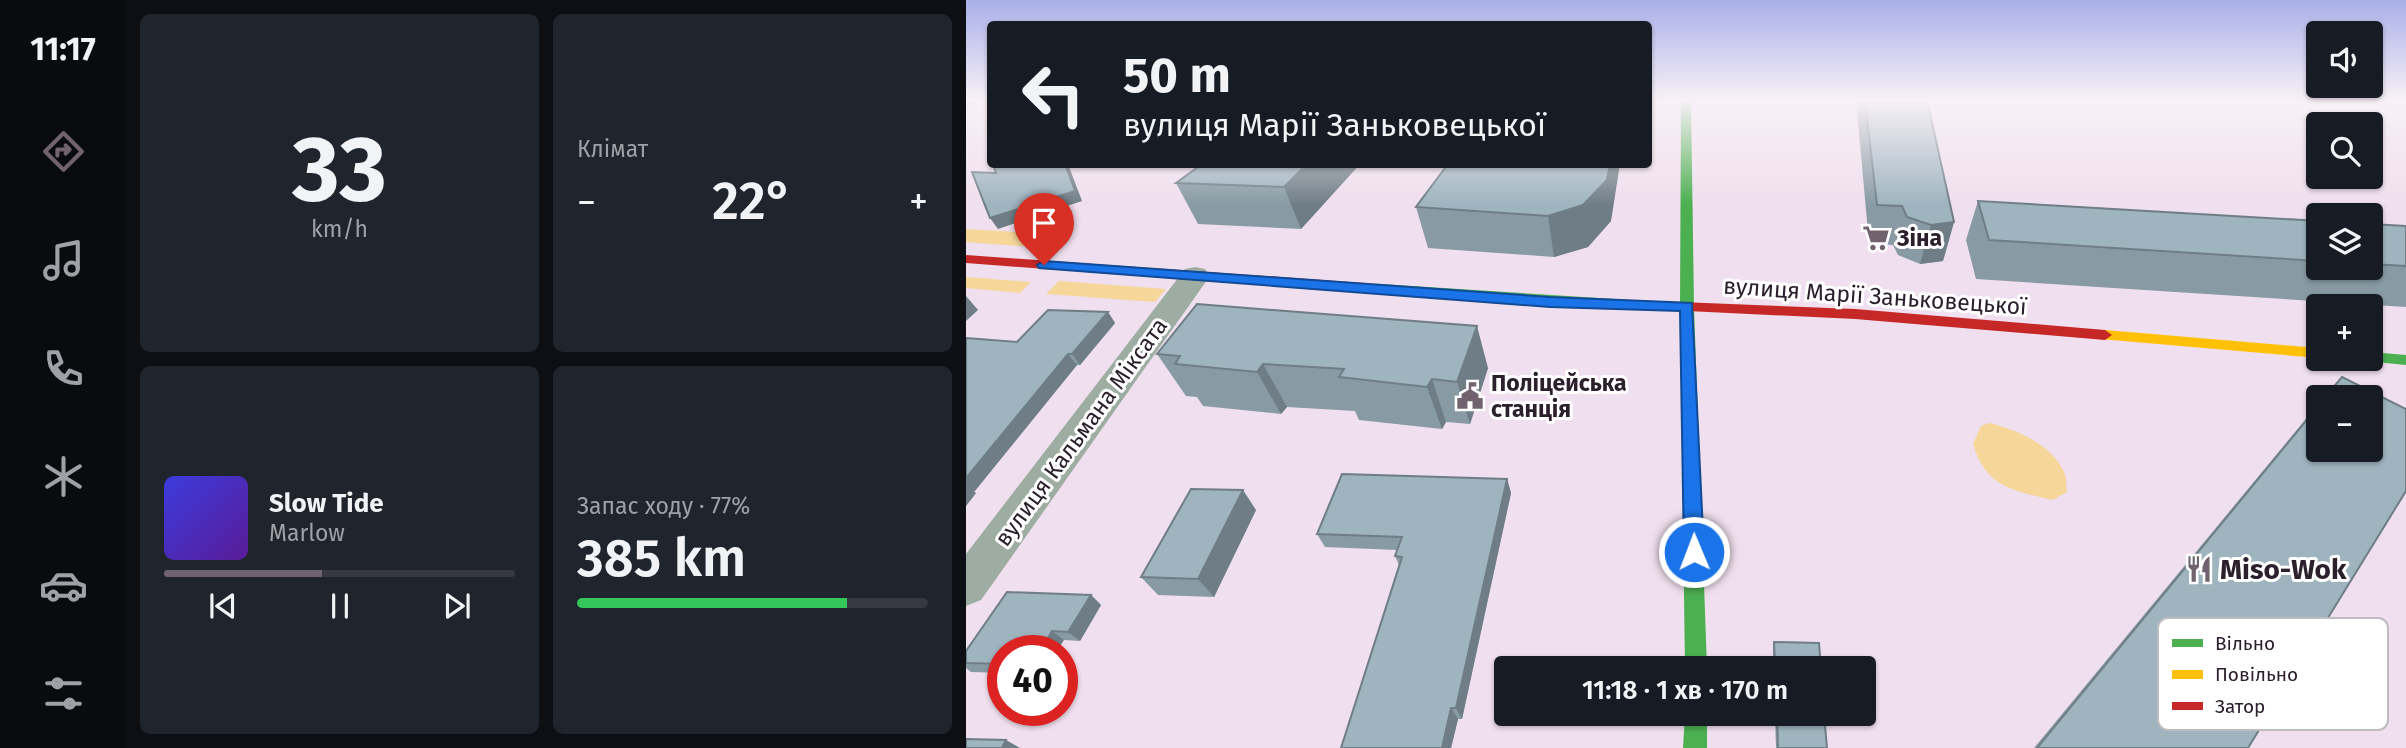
<!DOCTYPE html>
<html lang="uk">
<head>
<meta charset="utf-8">
<style>
	:root { --surface:#171b24; --page:#20242c; --text:#f1f3f6; --muted:#9ea1a6; --line:#363941; --accent:#70636f }
	body { margin:0; font-family:"Fira Sans",sans-serif; background:var(--page); color:var(--text); height:100vh; display:flex; flex-direction:column; font-size:26px; white-space:nowrap }
	* { box-sizing:border-box; margin:0 }
	p { font-size:23px; color:var(--muted) }
	.icon { flex:none; width:38px; height:38px; fill:none; stroke:currentColor; stroke-width:2; stroke-linecap:round; stroke-linejoin:round }
	.map { position:relative; flex:1; overflow:hidden }
	.side { display:flex; flex-direction:column; gap:14px; padding:14px; background:#0d0f14; width:840px }
	.side>* { flex:none }
	.guide { position:absolute; left:21px; top:21px; width:665px; height:147px; border-radius:7px; box-shadow:0 2px 5px #0004; background:#171b24; color:var(--text); overflow:hidden }
	.tools { position:absolute; left:1340px; top:21px; display:grid; gap:14px }
	.tools a { display:grid; place-items:center; width:77px; height:77px; border-radius:7px; background:var(--surface); box-shadow:0 2px 5px #0004; font-size:35px }
	.speed { position:absolute; left:21px; top:635px; display:flex; gap:14px; font-size:35px; font-weight:700; text-align:center }
	.speed>* { display:grid; place-content:center; width:91px; height:91px; border-radius:50%; background:var(--surface); box-shadow:0 2px 5px #0004; line-height:1 }
	.speed .limit { border:10px solid #d22; background:#fff; color:#111 }
	.pin { position:absolute; display:grid; place-items:center; width:60px; height:60px; color:#fff; margin:-72px -30px; border-radius:50% 50% 50% 0; rotate:-45deg; box-shadow:0 0 7px #0007 }
	.pin .icon { rotate:45deg }
	.me { position:absolute; width:77px; margin:-38px; rotate:359deg; stroke-linejoin:round; filter:drop-shadow(0 0 5px #0008) }
	.turn { display:flex; align-items:center; gap:24px; height:147px; padding:0 21px; font-size:32px }
	.turn .icon { width:91px; height:91px; stroke-width:2.5 }
	.turn b { display:block; font-size:49px; line-height:60px }
	.big { font-size:52px; font-weight:600; line-height:1.1 }
	.side .card { flex:1; display:flex; flex-direction:column; justify-content:center; gap:10px; min-width:0; padding:0 24px; border-radius:10px; background:var(--page) }
	.side .dial { align-items:center; gap:0 }
	.dial b { font-size:91px; line-height:1 }
	.song { display:flex; align-items:center; gap:21px }
	.cover { width:84px; height:84px; border-radius:10px; background:linear-gradient(135deg,hsl(240 70% 55%),hsl(270 70% 35%)) }
	.played { height:7px; border-radius:4px; background:linear-gradient(90deg,var(--accent) 45%,var(--line) 45%) }
	.keys { display:flex; justify-content:space-around; direction:ltr }
	.heat { display:flex; justify-content:space-between; align-items:center; font-size:38px; direction:ltr }
	.charge { height:10px; border-radius:5px; background:linear-gradient(90deg,#34c759 77%,var(--line) 0) }
	.side .tiles { flex:1; display:grid; gap:14px; grid-template-columns:repeat(2,1fr) }
	.trip { position:absolute; left:528px; top:656px; width:382px; height:70px; border-radius:7px; background:var(--surface); box-shadow:0 2px 5px #0004; font-weight:600; line-height:70px; text-align:center }
	main { display:flex; flex:1; min-height:0 }
	.tabs { display:flex; flex-direction:column; width:126px; justify-content:space-around; align-items:center; background:#090b0e; color:var(--muted) }
	.tabs .icon { width:49px; height:49px }
	.tabs .current { color:var(--accent) }
	.tabs b { font-size:32px; color:var(--text) }
	.map>svg:first-child { display:block }
</style>
</head>
<body>
<main>
<nav class="tabs">
<b>11:17</b>
<svg class="icon current" aria-label="directions" viewBox="0 0 24 24"><path d="M12 3l9 9-9 9-9-9zM9 14v-3h6M13 9l2 2-2 2"/></svg>
<svg class="icon" aria-label="music" viewBox="0 0 24 24"><path d="M9 18V5l10-2v13"/><circle cx="6" cy="18" r="3"/><circle cx="16" cy="16" r="3"/></svg>
<svg class="icon" aria-label="phone" viewBox="0 0 24 24"><path d="M5 4h4l2 5-3 2q2 4 5 5l2-3 5 2v4C11 20 4 13 5 4z"/></svg>
<svg class="icon" aria-label="climate" viewBox="0 0 24 24"><path d="M12 3v18M4 7l16 10M4 17L20 7"/></svg>
<svg class="icon" aria-label="car" viewBox="0 0 24 24"><path d="M5 17H2v-5l4-1 3-4h7l3 4 3 1v5h-3M9 17h6M6 11h13"/><circle cx="7" cy="17" r="2"/><circle cx="17" cy="17" r="2"/></svg>
<svg class="icon" aria-label="filters" viewBox="0 0 24 24"><path d="M4 7h16M4 17h16"/><circle cx="9" cy="7" r="2"/><circle cx="15" cy="17" r="2"/></svg>
</nav>
<section class="side">
<div class="tiles">
<div class="card dial"><b>33</b><p>km/h</p></div>
<div class="card"><p>Клімат</p>
<div class="heat"><a>−</a><b class="big">22°</b><a>+</a></div>
</div>
<div class="card">
<div class="song"><i class="cover"></i><div><b>Slow Tide</b><p>Marlow</p></div></div>
<div class="played"></div>
<div class="keys"><svg class="icon" aria-label="previous" viewBox="0 0 24 24"><path d="M18 5L8 12l10 7zM5 5v14"/></svg><svg class="icon" aria-label="pause" viewBox="0 0 24 24"><path d="M8 5v14M16 5v14"/></svg><svg class="icon" aria-label="next" viewBox="0 0 24 24"><path d="M6 5l10 7-10 7zM19 5v14"/></svg></div>
</div>
<div class="card"><p>Запас ходу · 77%</p><b class="big">385 km</b><div class="charge"></div></div>
</div>
</section>
<div class="map">
<svg width="1440" height="748" viewBox="0 0 1440 748">
	<rect width="100%" height="100%" fill="#f0dfee"/>
	<!-- green -->
	<g fill="#f7d699">
		<polygon points="0,229 70,233 75,238 66,247 0,242"/>
		<polygon points="0,277 65,282 54,293 0,288"/>
		<polygon points="93,281 200,289 189,302 80,294"/>
		<path d="M1023,423C1049,429 1085,444 1097,470C1101,476 1100,485 1101,492L1086,500C1047,490 1020,488 1007,444L1015,426Z"/>
	</g>
	<g fill="none" stroke-linecap="round" stroke-linejoin="round">
		<!-- street -->
		<polygon fill="#9eada1" fill-rule="evenodd" points="229,267 239,269 244,276 239,283 15,600 0,606 0,554 219,269"/>
		<!-- fast -->
		<g fill="#4caf50" fill-rule="evenodd">
			<polygon points="715,100 725,100 728,307 741,668 719,668 714,307"/>
			<polygon points="399,283 665,300 672,305 665,310 394,291 392,288"/>
			<polygon points="1405,352 1440,355 1440,365 1400,361 1398,359 1405,359"/>
			<polygon points="719,714 741,714 741,748 717,748"/>
		</g>
		<!-- slow -->
		<polygon fill="#ffc107" fill-rule="evenodd" points="1139,330 1353,348 1353,358 1134,339 1132,335 1134,331"/>
		<!-- jam -->
		<g fill="#c62828" fill-rule="evenodd">
			<polygon points="0,255 399,283 406,288 399,293 0,263"/>
			<polygon points="665,300 889,309 1139,330 1146,335 1139,340 889,319 660,308 658,305 660,302"/>
		</g>
	</g>
	<!-- wall -->
	<g fill="#889ba4">
		<polygon points="890,100 961,100 988,222 977,261 954,264 932,255 927,245 903,243"/>
		<polygon points="394,164 335,229 232,224 210,183"/>
		<polygon points="482,164 645,221 622,247 588,257 462,248 450,207"/>
		<polygon points="1012,201 1353,221 1353,268 1405,268 1405,224 1440,226 1440,307 1010,279 1000,240"/>
		<polygon points="142,312 149,323 114,365 111,365 8,492 10,493 0,506 51,342"/>
		<polygon points="191,354 522,368 504,424 480,422 476,429 393,420 389,411 321,407 315,414 237,406 231,397 220,396"/>
		<polygon points="1376,377 1440,409 1440,491 1282,748 1068,748 1353,403 1353,450 1405,450 1405,397 1358,397"/>
		<polygon points="541,479 545,493 496,719 492,719 485,748 375,748 433,565 429,556 431,550 359,547 351,534"/>
		<polygon points="290,510 248,597 192,595 175,577"/>
		<polygon points="125,595 135,605 114,641 98,640 37,651 37,673 5,672 0,668 0,663"/>
		<polygon points="808,642 855,668 807,668 807,651"/>
		<polygon points="809,714 858,714 861,748 810,748"/>
	</g>
	<!-- shaded-wall -->
	<g fill="#6f7e86">
		<polygon points="0,100 13,100 0,107"/>
		<polygon points="99,164 102,164 116,201 32,229 24,218"/>
		<polygon points="341,164 394,164 335,229 318,187"/>
		<polygon points="644,164 654,164 645,221 622,247 588,257 582,216"/>
		<polygon points="988,222 977,261 954,264 965,225"/>
		<polygon points="0,296 12,310 0,321"/>
		<polygon points="142,312 149,323 114,365 106,354"/>
		<polygon points="511,326 522,368 504,424 491,382"/>
		<polygon points="102,354 111,365 8,492 10,493 0,506 0,478"/>
		<polygon points="297,364 321,407 315,414 291,372"/>
		<polygon points="466,379 480,422 476,429 461,387"/>
		<polygon points="541,479 545,493 496,719 490,708"/>
		<polygon points="277,490 290,510 248,597 232,579"/>
		<polygon points="125,595 135,605 114,641 102,632"/>
		<polygon points="86,631 98,640 91,651 74,651"/>
		<polygon points="485,708 492,719 485,748 476,748"/>
		<polygon points="40,740 54,748 36,748"/>
	</g>
	<!-- building -->
	<g fill="#9eb4bf" stroke="#6f7e86" stroke-width="2">
		<polygon points="899,100 961,100 988,222 965,225 941,217 936,206 911,205"/>
		<polygon points="27,164 99,164 109,191 24,218 6,172 30,173"/>
		<polygon points="236,164 341,164 318,187 210,183"/>
		<polygon points="482,164 644,164 641,180 617,205 582,216 450,207"/>
		<polygon points="1012,201 1353,221 1353,261 1023,240"/>
		<polygon points="1405,224 1440,226 1440,266 1405,264"/>
		<polygon points="231,304 511,326 491,382 466,379 461,387 373,377 378,369 297,364 291,372 209,364 214,356 191,354"/>
		<polygon points="82,310 142,312 106,354 102,354 0,478 0,338 51,342"/>
		<polygon points="1376,377 1440,409 1440,491 1282,748 1071,748 1353,405 1353,450 1405,450 1405,397 1359,397"/>
		<polygon points="376,474 541,479 490,708 485,708 476,748 375,748 436,557 429,556 436,537 351,534"/>
		<polygon points="225,489 277,490 232,579 175,577"/>
		<polygon points="41,592 125,595 102,632 86,631 74,651 37,651 37,664 0,663 0,651"/>
		<polygon points="808,642 853,643 855,668 809,668"/>
		<polygon points="811,714 858,714 861,748 812,748"/>
		<polygon points="0,739 40,740 36,748 0,748"/>
	</g>
	<!-- sky -->
	<linearGradient id="sky" x2="0" y2="1"><stop stop-color="#a9afe8"/><stop offset="0.49" stop-color="#f8f1f7"/><stop offset="1" stop-color="#f8f1f7" stop-opacity="0"/></linearGradient>
	<rect width="1440" height="205" fill="url(#sky)"/>
	<!-- route -->
	<polygon fill="#1a73e8" stroke="#114b97" stroke-width="2" points="78,261 584,297 726,303 738,552 735,559 728,561 721,559 718,552 714,311 584,307 73,268 71,265"/>
	<!-- icons -->
	<defs>
		<symbol id="supermarket-bare" viewBox="-9 -9 18 18"><path d="M-6-5.5h2.5l.6 2H6L4.5 2H-2.5L-4.4-4H-6ZM-1.5 3.2a1.3 1.3 0 1 0 .1 0ZM3 3.2a1.3 1.3 0 1 0 .1 0Z" fill="#70636f" stroke="#fff" stroke-width="2.5" paint-order="stroke"/></symbol>
		<symbol id="civic-bare" viewBox="-9 -9 18 18"><path d="M-.6-6.5H3V-4.5H.6V-3L4-1V1h2V6H-6V1h2V-1L-.6-3ZM-1.2 2.5V6h2.4V2.5Z" fill="#70636f" stroke="#fff" stroke-width="2.5" paint-order="stroke"/></symbol>
		<symbol id="restaurant-bare" viewBox="-9 -9 18 18"><path d="M-5-6h1v4h1v-4h1v4h1v-4h1v5L-1.5 .5V6h-2V.5L-5-1ZM5-6V6H3V1.5H1.5Q1.5-4 5-6Z" fill="#70636f" stroke="#fff" stroke-width="2.5" paint-order="stroke"/></symbol>
	</defs>
	<g fill-rule="evenodd">
		<use href="#supermarket-bare" x="891" y="219" width="38" height="38"/>
		<use href="#civic-bare" x="485" y="377" width="38" height="38"/>
		<use href="#restaurant-bare" x="1214" y="550" width="38" height="38"/>
	</g>
	<g text-anchor="middle" stroke-width="6" stroke-linejoin="round" paint-order="stroke">
		<!-- poi labels -->
		<g font-size="23" font-weight="bold" fill="#2b202b" stroke="#fff" text-anchor="start">
			<text x="931" y="246">Зіна</text>
			<text x="525" y="391">Поліцейська<tspan x="525" dy="26">станція</tspan></text>
		</g>
		<!-- street labels -->
		<g font-size="23" fill="#2b202b" stroke="#fff">
			<text transform="translate(909 296) rotate(4)" y="8">вулиця Марії Заньковецької</text>
			<text transform="translate(115 432) rotate(-54)" y="8">вулиця Кальмана Міксата</text>
		</g>
		<!-- near-poi labels -->
		<g font-size="28" font-weight="bold" fill="#2b202b" stroke="#fff" text-anchor="start">
			<text x="1254" y="579">Miso-Wok</text>
		</g>
	</g>
	<!-- legend -->
	<rect x="1192" y="618" width="230" height="112" rx="10" fill="#fff" stroke="#bfbcbf" stroke-width="2"/>
	<rect x="1206" y="639" width="31" height="8" fill="#4caf50"/>
	<rect x="1206" y="670" width="31" height="9" fill="#ffc107"/>
	<rect x="1206" y="702" width="31" height="8" fill="#c62828"/>
	<g font-size="19" fill="#2b202b">
		<text x="1249" y="650">Вільно</text>
		<text x="1249" y="681">Повільно</text>
		<text x="1249" y="713">Затор</text>
	</g>
</svg>
<div class="tools">
<a><svg class="icon" aria-label="sound" viewBox="0 0 24 24"><path d="M4 9h4l5-4v14l-5-4H4zM17 9q2 3 0 6"/></svg></a>
<a><svg class="icon" aria-label="search" viewBox="0 0 24 24"><circle cx="10" cy="10" r="6"/><path d="M15 15l6 6"/></svg></a>
<a><svg class="icon" aria-label="layers" viewBox="0 0 24 24"><path d="M12 4l9 5-9 5-9-5zM3 14l9 5 9-5"/></svg></a>
<a>+</a>
<a>−</a>
</div>
<div class="speed"><div class="limit">40</div></div>
<div class="pin" style="left:78px;top:265px;background:#d93025"><svg class="icon" aria-label="arrive" viewBox="0 0 24 24"><path d="M6 21V4h12l-3 4 3 4H6"/></svg></div>
<svg class="me" style="left:728px;top:552px" viewBox="-20 -20 40 40"><circle r="17" fill="#1a73e8" stroke="#fff" stroke-width="3"/><path d="M0-11L8 9 0 5-8 9z" fill="#fff"/></svg>
<div class="trip">11:18 · 1 хв · 170 m</div>
<div class="guide">
<div class="turn"><svg class="icon" aria-label="left" viewBox="0 0 24 24"><path d="M17 20v-9H6M10 6l-5 5 5 5"/></svg><div><b>50 m</b>вулиця Марії Заньковецької</div></div>
</div>
</div>
</main>
</body>
</html>
